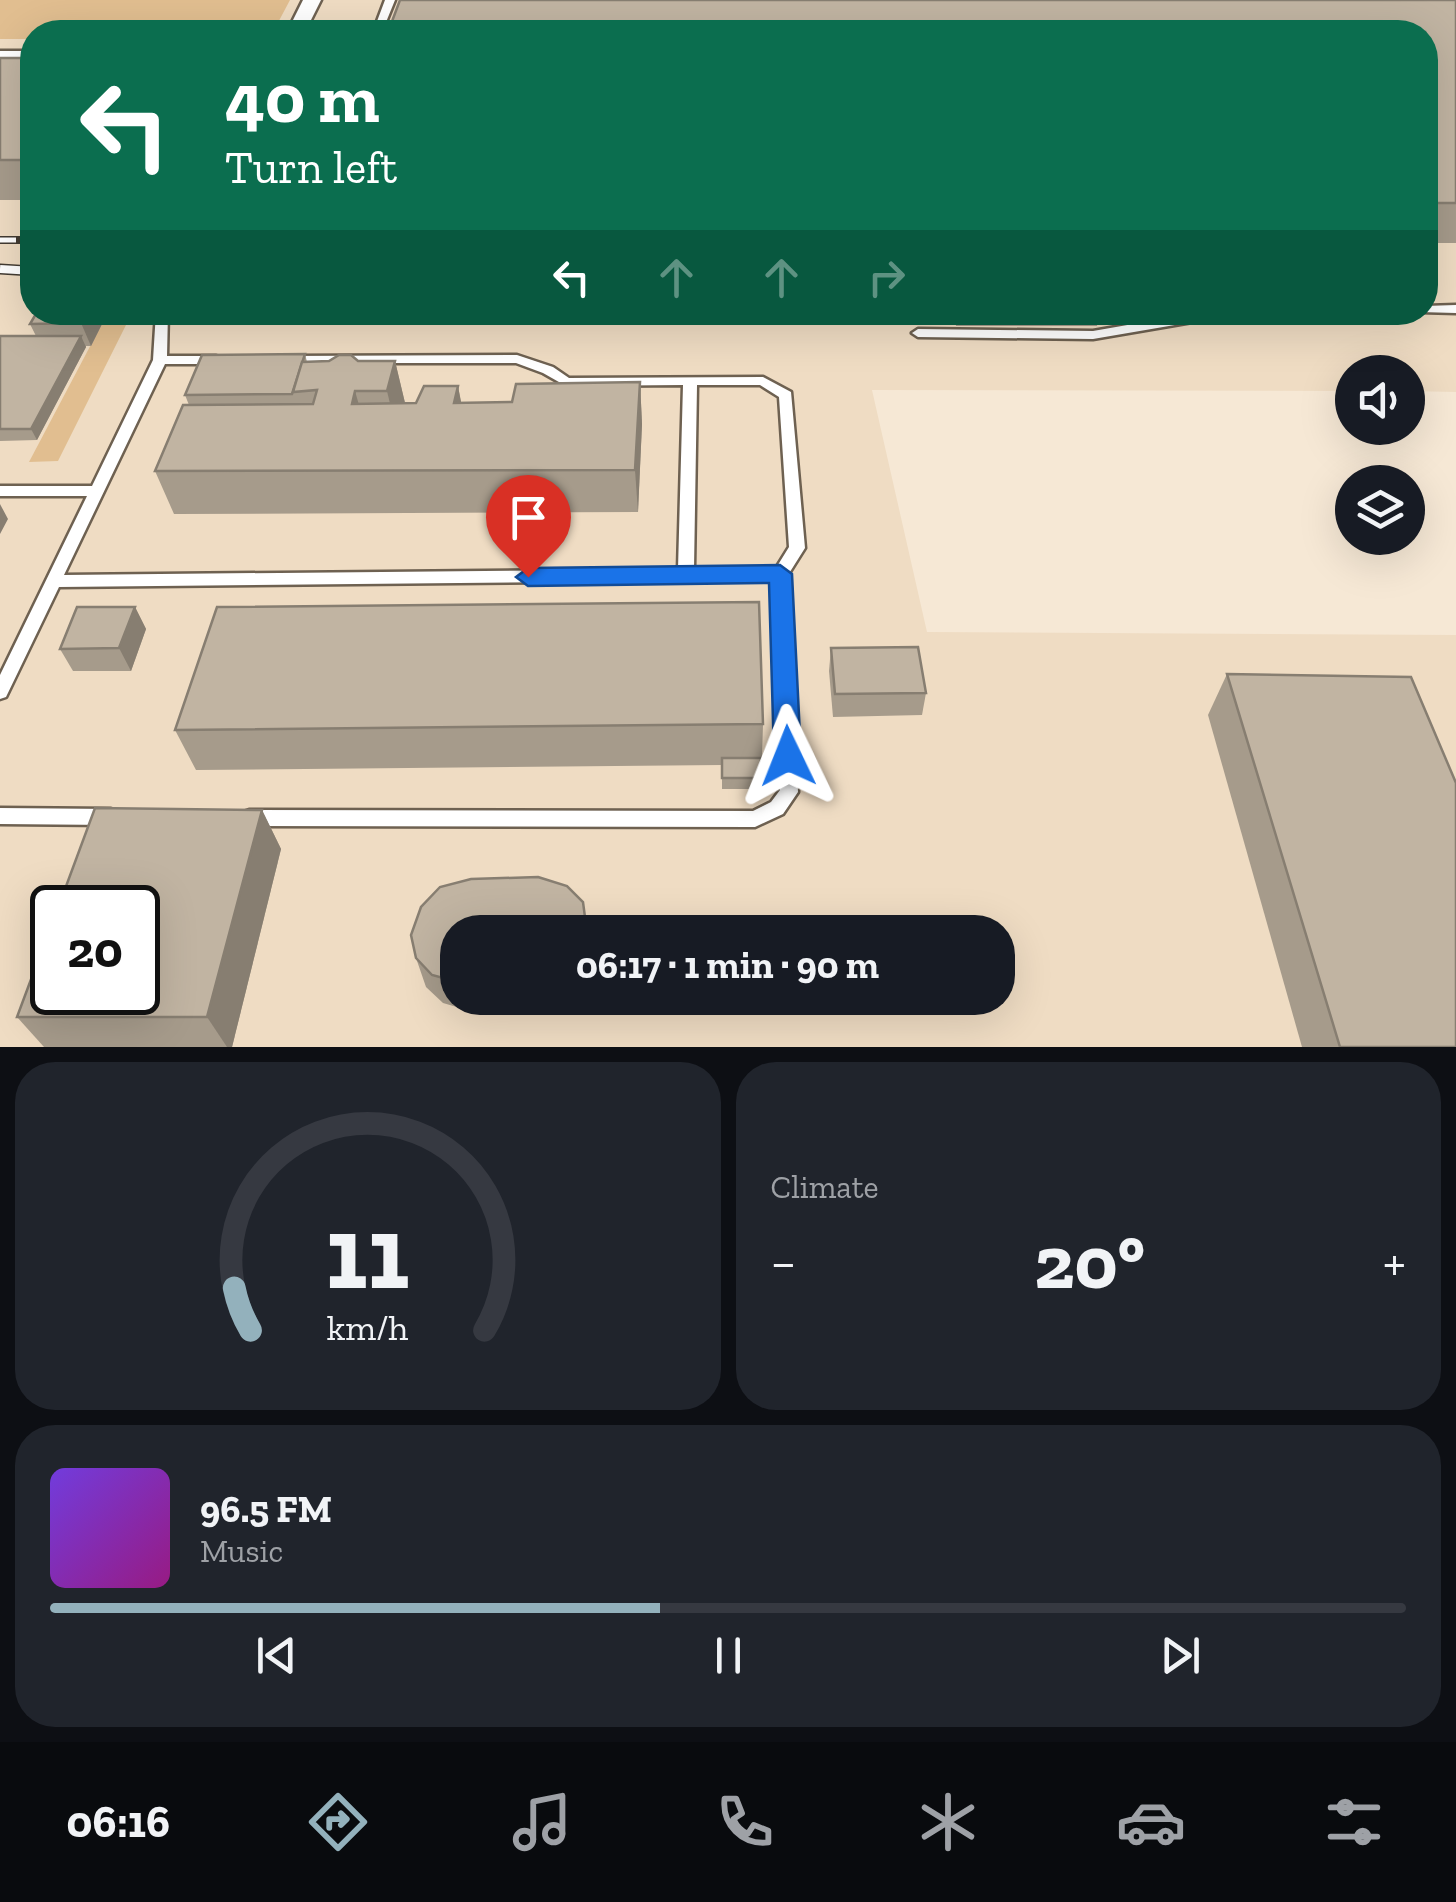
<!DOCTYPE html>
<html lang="en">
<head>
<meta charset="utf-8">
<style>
	:root { --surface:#171b24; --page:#20242c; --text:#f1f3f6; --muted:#9ea1a6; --line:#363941; --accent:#93b1bc }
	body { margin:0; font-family:"Zilla Slab",serif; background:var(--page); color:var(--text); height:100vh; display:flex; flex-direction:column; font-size:38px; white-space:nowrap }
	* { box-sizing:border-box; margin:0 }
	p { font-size:32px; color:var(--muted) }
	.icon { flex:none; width:55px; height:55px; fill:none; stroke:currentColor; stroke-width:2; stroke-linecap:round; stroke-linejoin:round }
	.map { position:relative; height:1047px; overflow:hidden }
	.side { display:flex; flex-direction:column; gap:15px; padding:15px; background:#0d0f14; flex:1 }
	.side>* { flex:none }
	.banner { position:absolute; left:20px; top:20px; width:1418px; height:305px; border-radius:40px; box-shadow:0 10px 40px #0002; background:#0b6e4f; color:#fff; overflow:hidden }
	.buttons { position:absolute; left:1335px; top:355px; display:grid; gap:20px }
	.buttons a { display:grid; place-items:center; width:90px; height:90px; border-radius:50%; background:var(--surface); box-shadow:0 10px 40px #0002; font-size:50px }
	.speed { position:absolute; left:30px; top:885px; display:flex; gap:20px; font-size:50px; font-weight:700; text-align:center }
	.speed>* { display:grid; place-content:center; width:130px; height:130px; border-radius:50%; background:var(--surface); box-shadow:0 10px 40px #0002; line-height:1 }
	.speed .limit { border:5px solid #111; border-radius:15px; background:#fff; color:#111 }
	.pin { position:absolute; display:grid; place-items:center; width:85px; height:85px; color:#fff; margin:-102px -42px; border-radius:50% 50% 50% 0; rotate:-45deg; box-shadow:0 0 10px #0007 }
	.pin .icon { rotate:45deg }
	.me { position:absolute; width:110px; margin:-55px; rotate:358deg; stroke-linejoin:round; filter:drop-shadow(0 0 8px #0008) }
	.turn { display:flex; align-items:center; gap:35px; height:210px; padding:0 40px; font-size:45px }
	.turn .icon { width:130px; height:130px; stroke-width:2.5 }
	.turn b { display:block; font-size:70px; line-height:85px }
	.lanes { display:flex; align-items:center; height:95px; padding:0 40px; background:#0003; justify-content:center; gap:50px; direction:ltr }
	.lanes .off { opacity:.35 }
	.big { font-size:75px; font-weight:800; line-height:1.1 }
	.side .tile { flex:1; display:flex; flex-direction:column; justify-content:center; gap:15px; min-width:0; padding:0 35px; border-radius:40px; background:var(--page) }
	.side .dial { align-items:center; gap:0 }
	.dial svg { height:260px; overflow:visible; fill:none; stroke:var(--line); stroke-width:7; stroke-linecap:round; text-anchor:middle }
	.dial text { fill:var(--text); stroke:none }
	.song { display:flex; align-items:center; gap:30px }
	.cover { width:120px; height:120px; border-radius:15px; background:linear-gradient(135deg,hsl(260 70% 55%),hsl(310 70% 35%)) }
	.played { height:10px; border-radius:5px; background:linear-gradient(90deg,var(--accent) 45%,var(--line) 45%) }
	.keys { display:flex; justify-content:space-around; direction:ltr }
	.heat { display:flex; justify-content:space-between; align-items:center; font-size:55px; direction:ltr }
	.side .tiles { flex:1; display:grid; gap:15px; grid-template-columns:1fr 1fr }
	.tile:last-child { grid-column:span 2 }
	.trip { position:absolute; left:440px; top:915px; width:575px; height:100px; border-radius:40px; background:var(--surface); box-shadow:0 10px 40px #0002; font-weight:800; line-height:100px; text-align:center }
	.tabs { display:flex; height:160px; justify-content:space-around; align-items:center; background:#090b0e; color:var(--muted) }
	.tabs .icon { width:70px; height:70px }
	.tabs .selected { color:var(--accent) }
	.tabs b { font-size:45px; color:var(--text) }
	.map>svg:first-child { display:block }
</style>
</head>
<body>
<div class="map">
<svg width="1456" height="1047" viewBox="0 0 1456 1047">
	<rect width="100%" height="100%" fill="#f6e8d5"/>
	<!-- built -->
	<path fill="#efdcc3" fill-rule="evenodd" d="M0,0H1456V392L1408,391V372H1352V391L872,390L927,632L1456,635V1047H0ZM32,32H1425V312H32ZM52,908H138V992H52ZM458,932H998V998H458Z"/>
	<!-- green -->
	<g fill="#e1be90">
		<polygon points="0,0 290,0 273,32 32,32 32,39 0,39"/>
		<polygon points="105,318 128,321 58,461 29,462"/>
	</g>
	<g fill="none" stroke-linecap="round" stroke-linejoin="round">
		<defs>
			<g id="lane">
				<polygon points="385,0 395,0 382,32 373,32"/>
				<rect x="0" y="51" width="32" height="6"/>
				<polygon points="1456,305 1456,313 1420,312 1425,312 1425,306"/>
				<path d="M156,312H168L167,356H216L223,360L216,364H165L64,575L678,569L683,385L566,386L543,373L516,363H284L282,360L289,356L517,355L553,367L569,378L763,377L791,392L805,548L788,575L798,792L783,814L755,827L249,826L243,824L240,818L243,812L249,810L753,811L771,802L780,790L772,580L59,587L6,697L0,699V675L87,496H0V486H92L153,360ZM697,385H760L779,397L789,547L776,568L694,569Z"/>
				<polygon points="1202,312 1338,312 1332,316 1204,320 1093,339 918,337 912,333 918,329 1093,331"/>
				<polygon points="0,808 111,809 117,811 120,817 117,823 111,825 0,824"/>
			</g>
			<polygon id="street" points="303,0 321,0 305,32 287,32"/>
		</defs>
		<!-- lane casing -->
		<use href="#lane" stroke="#6e6151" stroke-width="5"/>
		<!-- street casing -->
		<use href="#street" stroke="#6e6151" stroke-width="5"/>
		<!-- lane -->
		<use href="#lane" fill="#fff" fill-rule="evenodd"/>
		<!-- street -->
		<use href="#street" fill="#fff" fill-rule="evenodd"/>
		<defs>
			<polyline id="rail-far1" points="0,240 32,240"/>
			<polyline id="rail" points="0,269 32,271"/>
		</defs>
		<!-- rail-far1 casing -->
		<use href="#rail-far1" stroke="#423b32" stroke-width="8"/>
		<!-- rail casing -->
		<use href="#rail" stroke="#423b32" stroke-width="11"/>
		<!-- rail-far1 -->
		<use href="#rail-far1" stroke="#fff" stroke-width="5" stroke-dasharray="16" stroke-linecap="butt"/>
		<!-- rail -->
		<use href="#rail" stroke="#fff" stroke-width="8" stroke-dasharray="21" stroke-linecap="butt"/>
	</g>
	<!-- wall -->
	<g fill="#a69b8b">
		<polygon points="1456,0 1456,243 1425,243 1425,32"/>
		<rect x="0" y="58" width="32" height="142"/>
		<polygon points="954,312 1100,312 1097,326 956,326"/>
		<polygon points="105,318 91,346 86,346 86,347 37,440 0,441 0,336 36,336 30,324"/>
		<polygon points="305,354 307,362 395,361 405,403 416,403 458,386 461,403 512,402 640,382 642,424 638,512 174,514 155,471 189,405 185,395"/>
		<polygon points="135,607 146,629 131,671 73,671 60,649"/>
		<polygon points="831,648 926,693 922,715 833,717 829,671"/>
		<polygon points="1227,674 1456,1047 1302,1047 1208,715"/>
		<polygon points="763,724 761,789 722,789 722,765 196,770 175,730"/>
		<polygon points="262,810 281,849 232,1047 44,1047 17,1017"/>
		<polygon points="458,932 458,998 569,998 563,1003 534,1011 467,1010 443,1003 426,987 416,958"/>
	</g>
	<!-- shaded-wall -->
	<g fill="#877e71">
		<polygon points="81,312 102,312 105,318 91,346 81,323"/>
		<polygon points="81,336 86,347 37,440 31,429"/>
		<polygon points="395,361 405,403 397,433 387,391"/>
		<polygon points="640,382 642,424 638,512 635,470"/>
		<polygon points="458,386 466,428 454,403"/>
		<polygon points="355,391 367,433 352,404"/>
		<polygon points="0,504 8,519 0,534"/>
		<polygon points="135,607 146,629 131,671 119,648"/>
		<polygon points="262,810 281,849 232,1047 227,1047 207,1017"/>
		<polygon points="531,998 569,998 563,1003 534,1011"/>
	</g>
	<!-- building -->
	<g fill="#c1b4a2" stroke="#877e71" stroke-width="2.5">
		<polygon points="400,0 1456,0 1456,203 1425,203 1425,32 388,32"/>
		<rect x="0" y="58" width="32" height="102"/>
		<polygon points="37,312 87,312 81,323 30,324"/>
		<polygon points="0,336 81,336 31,429 0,429"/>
		<polygon points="305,354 292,394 185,395 202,355"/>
		<polygon points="339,355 351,355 358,361 395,361 387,391 355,391 352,404 416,403 424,386 458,386 454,403 512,402 516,384 640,382 635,470 155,471 183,405 313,404 317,390 293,392 302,362 329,361"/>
		<polygon points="759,602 763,724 175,730 217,607"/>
		<polygon points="77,607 135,607 119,648 60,649"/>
		<polygon points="918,647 926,693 835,694 831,648"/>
		<polygon points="1227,674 1411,677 1456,783 1456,1047 1340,1047"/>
		<rect x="722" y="758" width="39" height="20"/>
		<polygon points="95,808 262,810 207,1017 17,1017 52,923 52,992 138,992 138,908 58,908"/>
		<polygon points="538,877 567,886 583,902 587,932 458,932 458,982 432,975 416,958 411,935 421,907 440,887 471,879"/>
	</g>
	<!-- route -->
	<polygon fill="#1a73e8" stroke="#114b97" stroke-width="2.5" points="780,565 792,574 801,756 797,763 788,767 778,763 774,756 769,583 528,586 516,577 528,568"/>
</svg>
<div class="buttons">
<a><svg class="icon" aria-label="sound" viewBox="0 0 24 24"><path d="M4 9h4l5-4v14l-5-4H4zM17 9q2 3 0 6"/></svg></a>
<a><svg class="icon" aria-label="layers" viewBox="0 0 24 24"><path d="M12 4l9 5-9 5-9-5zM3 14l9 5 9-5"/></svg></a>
</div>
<div class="speed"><div class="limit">20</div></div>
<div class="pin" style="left:528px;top:577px;background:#d93025"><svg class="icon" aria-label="arrive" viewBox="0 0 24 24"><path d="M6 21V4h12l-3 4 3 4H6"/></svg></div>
<svg class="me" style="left:788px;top:756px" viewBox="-20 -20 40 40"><path d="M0-17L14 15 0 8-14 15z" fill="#1a73e8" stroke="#fff" stroke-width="4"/></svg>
<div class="trip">06:17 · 1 min · 90 m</div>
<div class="banner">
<div class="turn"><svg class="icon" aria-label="left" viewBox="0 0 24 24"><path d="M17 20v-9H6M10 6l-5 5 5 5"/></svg><div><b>40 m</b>Turn left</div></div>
<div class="lanes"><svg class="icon" aria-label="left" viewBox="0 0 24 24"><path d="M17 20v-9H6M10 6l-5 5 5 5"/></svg><svg class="icon off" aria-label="ahead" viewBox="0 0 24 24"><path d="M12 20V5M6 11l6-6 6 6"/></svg><svg class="icon off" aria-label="ahead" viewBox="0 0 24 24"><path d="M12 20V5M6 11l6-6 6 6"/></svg><svg class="icon off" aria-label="right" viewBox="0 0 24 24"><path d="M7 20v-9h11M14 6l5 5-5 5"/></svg></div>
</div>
</div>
<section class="side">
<div class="tiles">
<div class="tile dial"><svg viewBox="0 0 100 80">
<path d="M14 69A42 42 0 1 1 86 69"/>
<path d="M14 69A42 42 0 0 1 9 56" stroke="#93b1bc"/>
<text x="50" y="56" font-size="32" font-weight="700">11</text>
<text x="50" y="72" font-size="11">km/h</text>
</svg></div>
<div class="tile"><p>Climate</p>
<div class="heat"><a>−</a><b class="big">20°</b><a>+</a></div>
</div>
<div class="tile">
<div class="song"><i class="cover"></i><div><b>96.5 FM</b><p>Music</p></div></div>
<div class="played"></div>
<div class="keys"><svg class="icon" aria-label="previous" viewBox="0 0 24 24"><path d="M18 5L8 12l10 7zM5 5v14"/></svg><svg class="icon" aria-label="pause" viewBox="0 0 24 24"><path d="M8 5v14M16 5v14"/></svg><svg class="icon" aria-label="next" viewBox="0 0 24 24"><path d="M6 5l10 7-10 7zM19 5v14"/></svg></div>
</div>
</div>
</section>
<nav class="tabs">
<b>06:16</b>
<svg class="icon selected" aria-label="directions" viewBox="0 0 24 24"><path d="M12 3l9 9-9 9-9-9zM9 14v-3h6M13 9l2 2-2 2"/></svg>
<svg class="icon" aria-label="music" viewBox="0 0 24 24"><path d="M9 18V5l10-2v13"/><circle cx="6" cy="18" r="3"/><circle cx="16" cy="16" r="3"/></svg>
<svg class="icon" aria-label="phone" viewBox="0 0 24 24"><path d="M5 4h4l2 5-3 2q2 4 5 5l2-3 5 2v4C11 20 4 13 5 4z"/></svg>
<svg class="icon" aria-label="climate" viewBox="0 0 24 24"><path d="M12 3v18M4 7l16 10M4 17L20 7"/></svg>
<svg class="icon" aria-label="car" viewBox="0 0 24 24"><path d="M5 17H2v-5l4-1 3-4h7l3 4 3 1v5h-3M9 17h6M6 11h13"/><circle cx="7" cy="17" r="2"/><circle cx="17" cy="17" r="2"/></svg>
<svg class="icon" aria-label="filters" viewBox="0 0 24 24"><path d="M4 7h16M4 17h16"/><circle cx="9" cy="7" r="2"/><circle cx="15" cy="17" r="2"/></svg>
</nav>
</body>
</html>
